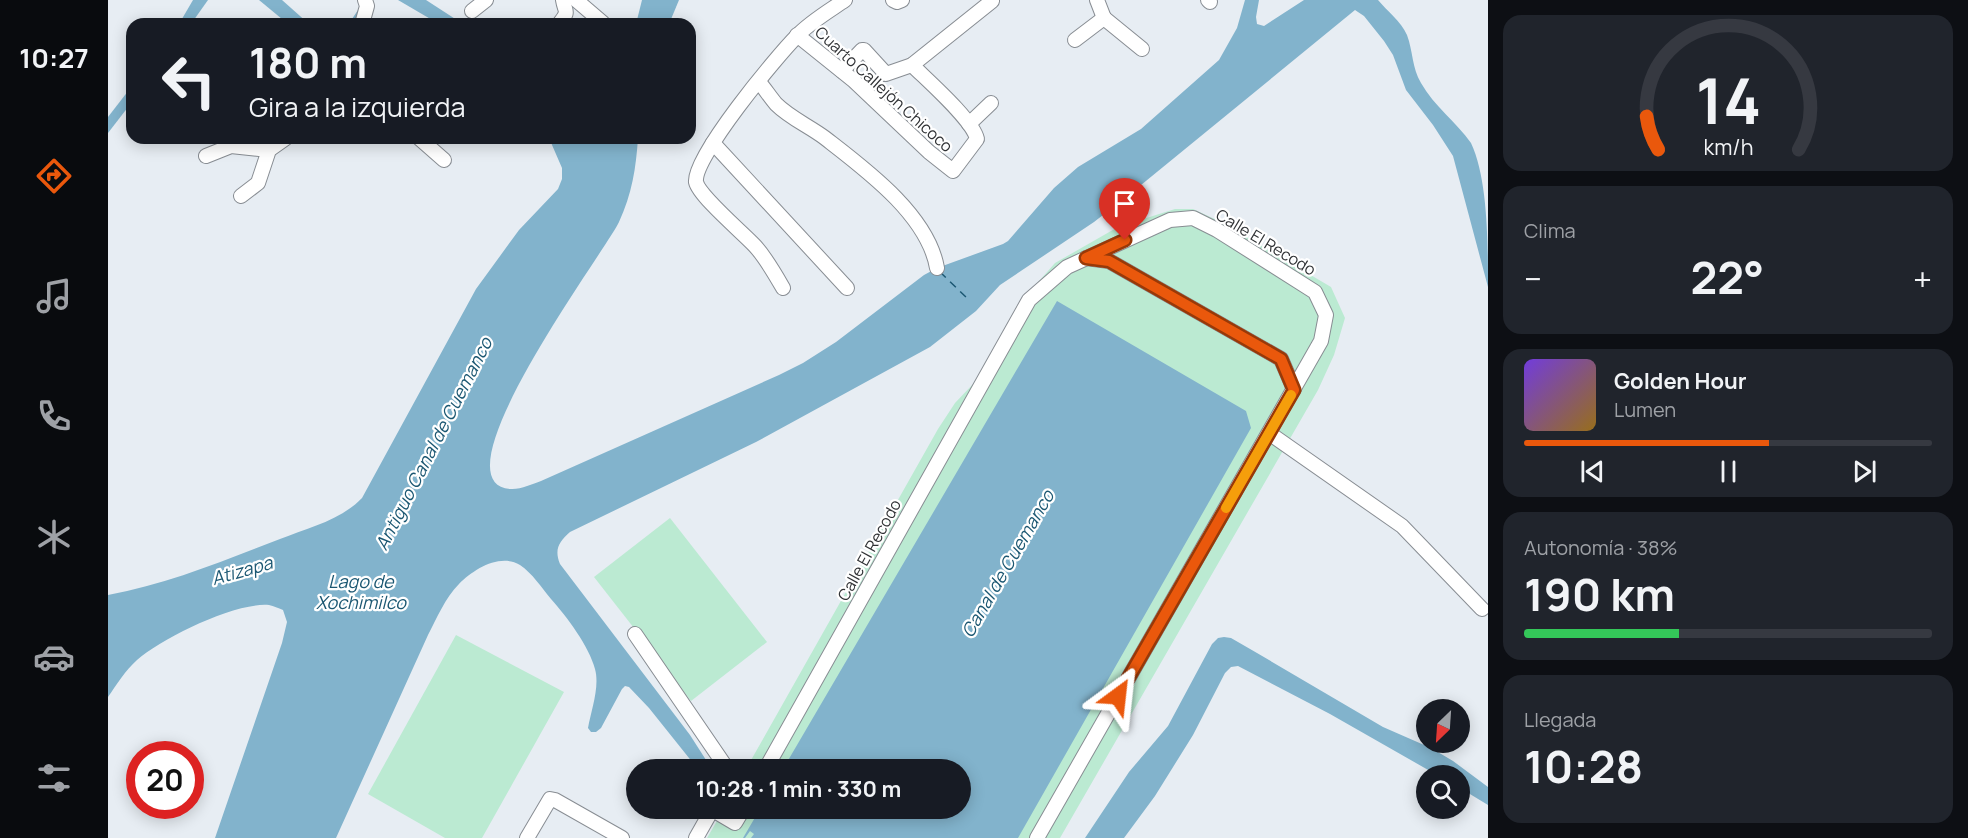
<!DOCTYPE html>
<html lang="es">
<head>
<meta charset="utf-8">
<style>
	:root { --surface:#171b24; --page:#20242c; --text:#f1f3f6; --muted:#9ea1a6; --line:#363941; --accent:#ea580c }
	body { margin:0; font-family:Manrope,sans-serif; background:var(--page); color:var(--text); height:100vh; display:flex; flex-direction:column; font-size:22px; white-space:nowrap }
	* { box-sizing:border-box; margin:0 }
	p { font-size:20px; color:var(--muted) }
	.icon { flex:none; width:33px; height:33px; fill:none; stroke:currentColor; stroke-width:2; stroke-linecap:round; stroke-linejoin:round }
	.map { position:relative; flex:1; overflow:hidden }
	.panel { display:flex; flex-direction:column; gap:15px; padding:15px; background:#0d0f14; width:480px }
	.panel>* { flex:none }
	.top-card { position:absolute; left:18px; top:18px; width:570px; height:126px; border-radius:18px; box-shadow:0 3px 15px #0003; background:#171b24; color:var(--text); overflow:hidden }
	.needle { width:39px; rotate:205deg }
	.fabs { position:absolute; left:1308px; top:699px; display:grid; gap:12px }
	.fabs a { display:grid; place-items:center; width:54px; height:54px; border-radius:50%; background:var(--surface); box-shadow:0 3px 15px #0003; font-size:30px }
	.speed { position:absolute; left:18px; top:741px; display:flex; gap:12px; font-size:30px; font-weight:700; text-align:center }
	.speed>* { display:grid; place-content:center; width:78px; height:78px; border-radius:50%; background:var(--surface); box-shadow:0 3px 15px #0003; line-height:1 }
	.speed .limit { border:9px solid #d22; background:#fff; color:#111 }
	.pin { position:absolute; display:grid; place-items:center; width:51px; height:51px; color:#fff; margin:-62px -26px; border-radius:50% 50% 50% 0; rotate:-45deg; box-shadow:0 0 6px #0007 }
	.pin .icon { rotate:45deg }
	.me { position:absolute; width:66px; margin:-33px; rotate:30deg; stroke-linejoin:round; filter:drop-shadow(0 0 4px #0008) }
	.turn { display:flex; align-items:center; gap:21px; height:126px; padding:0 24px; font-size:27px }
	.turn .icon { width:78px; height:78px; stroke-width:2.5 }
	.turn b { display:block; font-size:42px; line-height:51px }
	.big { font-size:45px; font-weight:700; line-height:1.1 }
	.panel .tile { flex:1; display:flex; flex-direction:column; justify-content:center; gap:9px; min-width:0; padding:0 21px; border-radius:18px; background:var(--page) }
	.panel .dial { align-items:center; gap:0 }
	.dial svg { height:156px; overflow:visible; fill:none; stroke:var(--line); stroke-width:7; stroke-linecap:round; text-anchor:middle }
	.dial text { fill:var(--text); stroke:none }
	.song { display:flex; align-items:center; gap:18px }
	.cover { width:72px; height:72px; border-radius:9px; background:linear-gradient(135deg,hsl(260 70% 55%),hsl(40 70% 35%)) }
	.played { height:6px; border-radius:3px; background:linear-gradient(90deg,var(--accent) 60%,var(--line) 60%) }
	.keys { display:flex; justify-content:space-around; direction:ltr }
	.heat { display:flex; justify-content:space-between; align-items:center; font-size:33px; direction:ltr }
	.charge { height:9px; border-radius:4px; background:linear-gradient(90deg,#34c759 38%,var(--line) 0) }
	.trip { position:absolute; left:518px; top:759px; width:345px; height:60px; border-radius:30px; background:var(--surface); box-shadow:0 3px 15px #0003; font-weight:700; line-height:60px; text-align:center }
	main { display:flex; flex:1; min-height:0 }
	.tab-bar { display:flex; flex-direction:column; width:108px; justify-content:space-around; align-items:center; background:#090b0e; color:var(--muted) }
	.tab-bar .icon { width:42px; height:42px }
	.tab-bar .selected { color:var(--accent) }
	.tab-bar b { font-size:27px; color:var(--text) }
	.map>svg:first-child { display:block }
</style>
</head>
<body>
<main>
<nav class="tab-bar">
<b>10:27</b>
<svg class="icon selected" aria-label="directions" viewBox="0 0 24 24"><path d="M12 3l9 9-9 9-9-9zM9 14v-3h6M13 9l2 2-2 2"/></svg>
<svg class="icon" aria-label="music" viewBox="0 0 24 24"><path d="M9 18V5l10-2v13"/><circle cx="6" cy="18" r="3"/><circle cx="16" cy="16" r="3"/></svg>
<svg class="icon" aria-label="phone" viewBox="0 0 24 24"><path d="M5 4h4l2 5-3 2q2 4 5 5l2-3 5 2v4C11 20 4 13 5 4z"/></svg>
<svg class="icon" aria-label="climate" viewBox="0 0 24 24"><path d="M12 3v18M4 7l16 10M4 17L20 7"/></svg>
<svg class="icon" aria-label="car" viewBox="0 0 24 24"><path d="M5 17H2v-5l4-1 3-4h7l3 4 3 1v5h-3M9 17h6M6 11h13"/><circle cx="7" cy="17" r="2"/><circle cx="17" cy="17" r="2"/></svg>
<svg class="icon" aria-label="filters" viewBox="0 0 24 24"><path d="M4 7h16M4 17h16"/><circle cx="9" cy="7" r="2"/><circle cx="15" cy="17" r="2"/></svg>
</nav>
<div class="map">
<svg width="1380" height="838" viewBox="0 0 1380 838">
	<rect width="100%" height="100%" fill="#e7edf3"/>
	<!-- green -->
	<g fill="#bbead2">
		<polygon points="1067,209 1085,209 1111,221 1223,287 1237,318 1226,355 1210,390 952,838 599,838 616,809 852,808 852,770 638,769 830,429 847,403 866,383 925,288 947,263 1010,227"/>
		<polygon points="562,518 659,642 583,701 486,577"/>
		<polygon points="348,635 456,692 374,838 337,838 260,794"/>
	</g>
	<!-- water -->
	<g fill="#82b3cc">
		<polygon points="85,0 100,0 83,24 71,24"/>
		<polygon points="151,0 174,0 201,24 180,24"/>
		<polygon points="290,0 318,0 355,24 331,24"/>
		<polygon points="534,0 571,0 561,24 528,24"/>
		<path d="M1137,0H1151L1148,17L1149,24L1156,26L1196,0H1270C1279,11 1293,21 1299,35C1305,51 1304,68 1313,83C1326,106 1348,122 1363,143C1380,179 1380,244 1380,287L1345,156L1325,125L1298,90L1285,55L1276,41L1256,16L1247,10L1022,194L986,222L892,285L868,311L822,347L648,442L462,532C451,542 446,549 452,564L582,735L598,760L595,766L590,767L585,763L541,708L521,687L517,686L514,689L493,728L488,732H483L480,728C483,711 492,687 487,669C481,646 459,617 443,599C434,588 424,573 412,565C392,553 366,569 351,584C337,598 329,618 320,635L228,838H107L174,643L179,622L175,610C170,608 166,606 161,605C127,602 54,638 29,660C17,671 9,684 0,697V595C60,584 115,561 172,539C200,528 233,520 254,498L368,289L411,230L450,189L454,179V168L441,138H461L471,142L482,138H530C528,168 524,194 511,222C498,250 324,482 402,489C412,490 424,484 433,481L671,375L695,363L728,342L816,275L829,268L895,244L900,241L946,188L970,167L1033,129L1111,60L1129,28Z"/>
		<polygon points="24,86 24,102 0,133 0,117"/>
		<polygon points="949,301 1138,411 1143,428 910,838 643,838 646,834 642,831 637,838 635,838 652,809 852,808 852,770 675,769"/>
		<polygon points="1116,637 1123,638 1149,653 1275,727 1323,748 1345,761 1380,787 1380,805 1352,788 1352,776 1329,775 1222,714 1130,666 1123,667 1117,673 1085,735 1047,796 1016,838 977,838 1021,772 1060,726 1104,644 1110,638"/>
	</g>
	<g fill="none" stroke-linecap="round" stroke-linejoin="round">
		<!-- stream -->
		<polyline stroke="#82b3cc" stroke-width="4" points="243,24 251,12"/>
		<!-- ferry -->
		<polyline stroke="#1b5772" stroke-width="1.5" stroke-dasharray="8 6" stroke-linecap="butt" points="832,272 859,298"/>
		<defs>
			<g id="minor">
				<polyline points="468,0 495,23"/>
				<polyline points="785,0 789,2 794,0"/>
				<polyline points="989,0 996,18"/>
				<polyline points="1100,0 1102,2"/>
				<polyline points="364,11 378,0"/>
				<polyline points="996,18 1034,49"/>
				<polyline points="254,24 259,6 257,0"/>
				<path d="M451,24C462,10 457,13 455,0"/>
				<path d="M689,35L745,80L821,152L845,171L869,139C865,120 819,80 804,65"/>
				<polyline points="967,40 996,18"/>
				<polyline points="734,71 754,50 756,50 778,74 804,65 884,1"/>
				<path d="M651,82C657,89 662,97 668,104C682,118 701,126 717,138C757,169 820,215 829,268"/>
				<polyline points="861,124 883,103"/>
				<polyline points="311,138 336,160"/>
				<polyline points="605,143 739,288"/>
				<polyline points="98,156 123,146 161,150"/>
				<polyline points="133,196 150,183 161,150 178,138"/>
				<polyline points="978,258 1001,261 1173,359 1186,389"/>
				<path d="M675,288C667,274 658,258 647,246C635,233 591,196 588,182C585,157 669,56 689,36C702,22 721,11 737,0"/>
				<polyline points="1161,433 1294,526 1374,609"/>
				<polyline points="527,634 620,770"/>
				<polyline points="657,770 921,300 959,267 1062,220 1085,218 1109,230 1207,292 1218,315 1213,341 929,838"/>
				<polyline points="605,810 627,823 636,808"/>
				<polyline points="419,838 442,799 447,800 514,838"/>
				<polyline points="588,838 605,808"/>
			</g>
		</defs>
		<!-- minor casing -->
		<use href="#minor" stroke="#888d93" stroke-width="16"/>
		<!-- minor -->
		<use href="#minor" stroke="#fff" stroke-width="14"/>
	</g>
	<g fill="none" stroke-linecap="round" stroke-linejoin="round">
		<defs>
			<polyline id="route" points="1010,696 1186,390 1173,359 1001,261 978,258 1017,240"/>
		</defs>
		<!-- route casing -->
		<use href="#route" stroke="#983908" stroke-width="15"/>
		<!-- route -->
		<use href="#route" stroke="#ea580c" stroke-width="10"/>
		<!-- slow -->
		<polyline stroke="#f59e0b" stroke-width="10" points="1118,508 1183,395"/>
	</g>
	<g text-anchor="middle" stroke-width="4.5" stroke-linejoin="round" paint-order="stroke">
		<!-- street labels -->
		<g font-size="16" fill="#303235" stroke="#fff">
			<text transform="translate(776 89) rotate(42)" y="6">Cuarto Callejón Chicoco</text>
			<text transform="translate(1158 242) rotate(31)" y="6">Calle El Recodo</text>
			<text transform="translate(761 550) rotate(-61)" y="6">Calle El Recodo</text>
		</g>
		<!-- water labels -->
		<g font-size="18" font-style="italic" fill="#1b5772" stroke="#fff">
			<text transform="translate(326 444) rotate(-63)" y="6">Antiguo Canal de Cuemanco</text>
			<text transform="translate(900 564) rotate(-60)" y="6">Canal de Cuemanco</text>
			<text transform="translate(134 571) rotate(-16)" y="6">Atizapa</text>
			<text x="253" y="588">Lago de<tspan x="253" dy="21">Xochimilco</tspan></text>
		</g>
	</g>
</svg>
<div class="fabs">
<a><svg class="needle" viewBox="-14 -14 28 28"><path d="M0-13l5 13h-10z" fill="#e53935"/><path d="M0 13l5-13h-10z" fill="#9ea1a6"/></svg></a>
<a><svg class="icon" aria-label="search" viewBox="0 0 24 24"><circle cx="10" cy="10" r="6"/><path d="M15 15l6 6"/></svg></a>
</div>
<div class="speed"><div class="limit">20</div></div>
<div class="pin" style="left:1017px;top:240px;background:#d93025"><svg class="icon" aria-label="arrive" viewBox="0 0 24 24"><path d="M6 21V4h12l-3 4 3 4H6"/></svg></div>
<svg class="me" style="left:1010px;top:696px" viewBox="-20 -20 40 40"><path d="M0-17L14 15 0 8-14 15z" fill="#ea580c" stroke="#fff" stroke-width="4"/></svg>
<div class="trip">10:28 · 1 min · 330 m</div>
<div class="top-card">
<div class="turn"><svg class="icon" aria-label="left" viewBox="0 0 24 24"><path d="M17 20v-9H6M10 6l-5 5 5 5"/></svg><div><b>180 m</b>Gira a la izquierda</div></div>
</div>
</div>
<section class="panel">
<div class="tile dial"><svg viewBox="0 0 100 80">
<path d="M14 69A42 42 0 1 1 86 69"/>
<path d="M14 69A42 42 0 0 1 8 52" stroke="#ea580c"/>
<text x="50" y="56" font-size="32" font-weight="700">14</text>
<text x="50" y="72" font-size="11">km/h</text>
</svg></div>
<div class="tile"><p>Clima</p>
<div class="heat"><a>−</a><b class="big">22°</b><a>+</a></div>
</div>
<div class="tile">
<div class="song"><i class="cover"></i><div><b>Golden Hour</b><p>Lumen</p></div></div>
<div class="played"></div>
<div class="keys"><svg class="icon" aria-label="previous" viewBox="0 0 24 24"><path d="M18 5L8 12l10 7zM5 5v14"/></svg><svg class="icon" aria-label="pause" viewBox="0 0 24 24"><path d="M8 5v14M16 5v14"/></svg><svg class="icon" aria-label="next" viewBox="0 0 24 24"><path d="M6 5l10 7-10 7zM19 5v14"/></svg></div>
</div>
<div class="tile"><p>Autonomía · 38%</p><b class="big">190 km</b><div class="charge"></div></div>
<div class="tile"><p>Llegada</p><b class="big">10:28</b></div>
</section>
</main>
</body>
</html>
